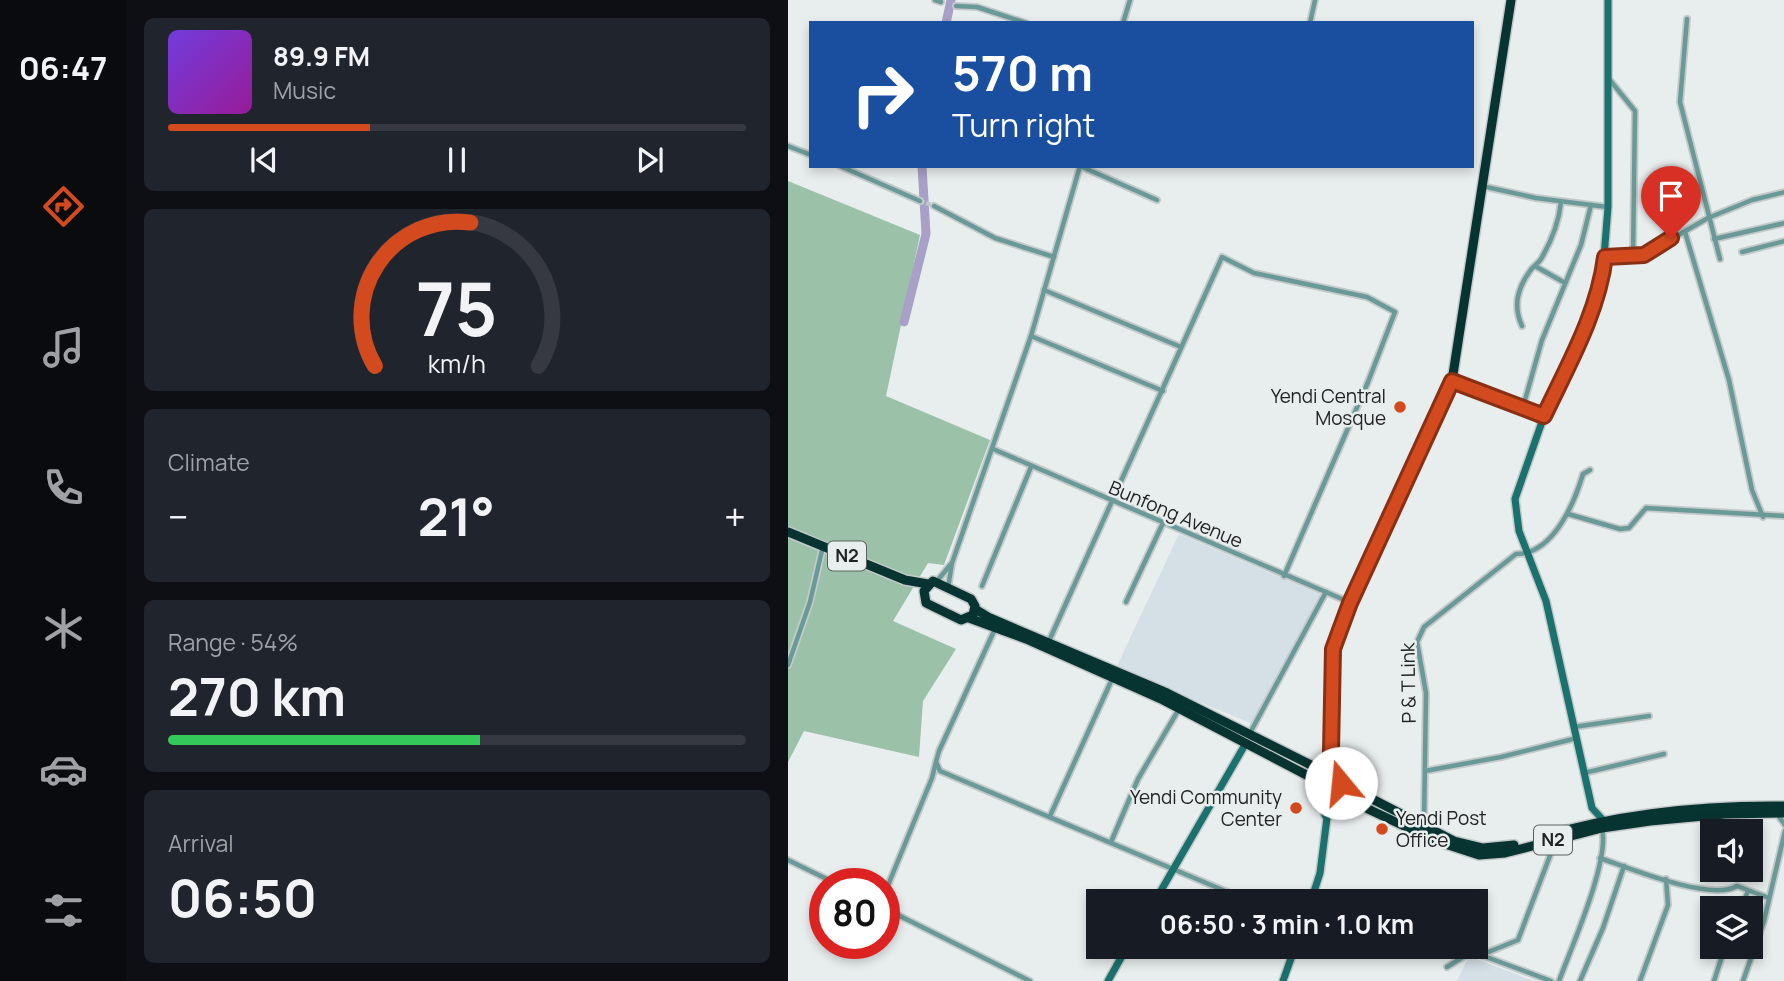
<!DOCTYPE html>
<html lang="en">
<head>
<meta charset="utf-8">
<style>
	:root { --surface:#171b24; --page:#20242c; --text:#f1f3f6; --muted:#9ea1a6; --line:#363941; --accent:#d34a1f }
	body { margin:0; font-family:Manrope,sans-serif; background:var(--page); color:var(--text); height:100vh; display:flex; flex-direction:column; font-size:26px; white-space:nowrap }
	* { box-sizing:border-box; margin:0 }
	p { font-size:23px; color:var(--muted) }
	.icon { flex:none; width:38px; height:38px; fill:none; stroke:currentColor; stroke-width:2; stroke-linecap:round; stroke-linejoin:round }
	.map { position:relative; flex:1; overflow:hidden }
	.details { display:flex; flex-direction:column; gap:18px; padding:18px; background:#0d0f14; width:662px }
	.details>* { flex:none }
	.guide { position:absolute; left:21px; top:21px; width:665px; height:147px; border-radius:0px; box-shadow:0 4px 10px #0003; background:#1a4fa0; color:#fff; overflow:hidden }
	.fabs { position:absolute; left:912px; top:819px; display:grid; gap:14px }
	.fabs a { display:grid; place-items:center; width:63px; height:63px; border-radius:0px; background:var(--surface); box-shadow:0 4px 10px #0003; font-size:35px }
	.speed { position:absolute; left:21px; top:868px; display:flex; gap:14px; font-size:35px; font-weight:700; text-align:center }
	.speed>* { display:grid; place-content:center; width:91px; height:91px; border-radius:50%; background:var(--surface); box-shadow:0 4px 10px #0003; line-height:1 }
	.speed .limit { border:10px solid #d22; background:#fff; color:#111 }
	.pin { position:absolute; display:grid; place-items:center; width:60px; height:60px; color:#fff; margin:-72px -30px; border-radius:50% 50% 50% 0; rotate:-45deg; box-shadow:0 0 7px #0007 }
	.pin .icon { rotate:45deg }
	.me { position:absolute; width:77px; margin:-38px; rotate:343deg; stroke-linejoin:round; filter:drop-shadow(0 0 5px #0008) }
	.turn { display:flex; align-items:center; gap:24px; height:147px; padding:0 28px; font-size:32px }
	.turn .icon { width:91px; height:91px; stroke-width:2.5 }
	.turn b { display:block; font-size:49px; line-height:60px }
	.big { font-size:52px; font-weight:700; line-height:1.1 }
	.details .widget { flex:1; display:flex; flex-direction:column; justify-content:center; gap:10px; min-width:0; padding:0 24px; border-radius:10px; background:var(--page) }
	.details .dial { align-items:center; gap:0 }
	.dial svg { height:182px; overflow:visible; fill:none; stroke:var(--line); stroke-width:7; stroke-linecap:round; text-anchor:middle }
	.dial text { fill:var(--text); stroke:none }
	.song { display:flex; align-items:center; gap:21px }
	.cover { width:84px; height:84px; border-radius:10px; background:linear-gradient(135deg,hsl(260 70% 55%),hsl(300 70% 35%)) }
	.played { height:7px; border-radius:4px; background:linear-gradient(90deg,var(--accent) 35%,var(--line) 35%) }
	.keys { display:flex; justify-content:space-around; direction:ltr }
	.heat { display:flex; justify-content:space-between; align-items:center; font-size:38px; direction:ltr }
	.charge { height:10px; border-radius:5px; background:linear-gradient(90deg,#34c759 54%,var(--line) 0) }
	.trip { position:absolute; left:298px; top:889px; width:402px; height:70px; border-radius:0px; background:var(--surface); box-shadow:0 4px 10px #0003; font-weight:700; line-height:70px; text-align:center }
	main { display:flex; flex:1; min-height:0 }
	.tab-bar { display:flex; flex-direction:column; width:126px; justify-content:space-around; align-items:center; background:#090b0e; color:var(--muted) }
	.tab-bar .icon { width:49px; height:49px }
	.tab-bar .on { color:var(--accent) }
	.tab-bar b { font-size:32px; color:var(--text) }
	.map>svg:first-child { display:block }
</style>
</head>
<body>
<main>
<nav class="tab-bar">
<b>06:47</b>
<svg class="icon on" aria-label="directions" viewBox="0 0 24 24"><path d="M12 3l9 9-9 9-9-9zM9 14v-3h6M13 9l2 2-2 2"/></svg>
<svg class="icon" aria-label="music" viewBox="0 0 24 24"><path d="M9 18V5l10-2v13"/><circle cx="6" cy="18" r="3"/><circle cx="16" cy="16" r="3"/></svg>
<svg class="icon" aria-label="phone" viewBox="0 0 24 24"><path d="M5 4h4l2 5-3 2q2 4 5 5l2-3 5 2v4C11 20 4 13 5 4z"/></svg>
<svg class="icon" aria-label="climate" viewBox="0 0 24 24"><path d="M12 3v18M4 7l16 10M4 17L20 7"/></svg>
<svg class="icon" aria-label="car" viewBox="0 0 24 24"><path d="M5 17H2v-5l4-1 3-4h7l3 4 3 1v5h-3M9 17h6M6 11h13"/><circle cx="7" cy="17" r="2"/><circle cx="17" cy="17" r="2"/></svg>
<svg class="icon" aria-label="filters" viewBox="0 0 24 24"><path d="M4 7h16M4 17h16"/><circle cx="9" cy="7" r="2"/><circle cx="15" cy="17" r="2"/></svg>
</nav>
<section class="details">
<div class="widget">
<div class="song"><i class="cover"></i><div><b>89.9 FM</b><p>Music</p></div></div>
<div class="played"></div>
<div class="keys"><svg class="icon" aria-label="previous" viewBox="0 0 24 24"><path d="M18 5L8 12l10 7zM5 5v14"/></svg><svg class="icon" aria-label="pause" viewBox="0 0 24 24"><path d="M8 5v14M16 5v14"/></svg><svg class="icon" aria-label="next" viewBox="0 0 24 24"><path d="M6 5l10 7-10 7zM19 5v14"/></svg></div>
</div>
<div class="widget dial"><svg viewBox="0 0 100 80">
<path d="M14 69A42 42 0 1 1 86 69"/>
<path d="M14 69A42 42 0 0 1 56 6" stroke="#d34a1f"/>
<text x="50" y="56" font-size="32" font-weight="700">75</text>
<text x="50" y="72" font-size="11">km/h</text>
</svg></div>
<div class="widget"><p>Climate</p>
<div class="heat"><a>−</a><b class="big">21°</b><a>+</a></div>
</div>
<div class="widget"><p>Range · 54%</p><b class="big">270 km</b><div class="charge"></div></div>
<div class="widget"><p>Arrival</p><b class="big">06:50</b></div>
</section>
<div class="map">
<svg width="997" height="981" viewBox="0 0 997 981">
	<rect width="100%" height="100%" fill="#e8edee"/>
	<!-- built -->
	<g fill="#d4e0e5">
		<polygon points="391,534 536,596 465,724 328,668"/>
		<polygon points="681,956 746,981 669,981"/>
	</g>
	<!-- forest -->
	<polygon fill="#9bc2a9" points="0,181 132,235 98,396 202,440 156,565 140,563 105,621 168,649 135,701 131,757 16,731 0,762"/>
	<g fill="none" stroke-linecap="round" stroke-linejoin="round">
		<!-- river -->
		<g stroke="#a8a0c6" stroke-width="9">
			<polyline points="158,23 163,0"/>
			<polyline points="116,322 138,234 134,166"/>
		</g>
		<!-- street-tunnel -->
		<polyline stroke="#c0c5c6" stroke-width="4.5" stroke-dasharray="4.5 2" stroke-linecap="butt" points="132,201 146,206"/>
		<defs>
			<g id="street">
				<polyline points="147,0 153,2"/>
				<polyline points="168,6 189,7 238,23"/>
				<polyline points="899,19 892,102 932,259"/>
				<polyline points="335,23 342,0"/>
				<polyline points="522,23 527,0"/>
				<polyline points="821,79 847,111 845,256"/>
				<polyline points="0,146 23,155"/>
				<polyline points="52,166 132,201"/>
				<polyline points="292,166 369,200"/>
				<polyline points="694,186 748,198 819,207"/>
				<polyline points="146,206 207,238 266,257"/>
				<polyline points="897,232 941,380 964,490 975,517"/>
				<polyline points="926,239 997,223"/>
				<polyline points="954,252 997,241"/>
				<polyline points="817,257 856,255 920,218 964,200 997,192"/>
				<polyline points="747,266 777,283"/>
				<polyline points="256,290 393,347"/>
				<path d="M734,326C725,306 729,289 742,271C745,266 750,264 753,259C763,242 771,221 773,202"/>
				<polyline points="243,336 375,391"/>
				<polyline points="665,381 756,416"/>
				<polyline points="735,407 754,340 793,245 803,205"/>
				<polyline points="205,449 561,602"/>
				<polyline points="780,514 832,529 841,528 858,508 997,516"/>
				<polyline points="149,581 163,564"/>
				<polyline points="194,586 243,467"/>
				<polyline points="160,588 164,563 243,336 292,166"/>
				<polyline points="338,602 375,523"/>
				<polyline points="207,629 151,751 148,762 152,771 461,901"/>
				<polyline points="261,641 434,257 466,273 579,297 607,312 580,382 496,576"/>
				<polyline points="0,665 22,602 35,546"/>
				<polyline points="786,727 861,716"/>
				<polyline points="462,733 538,592"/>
				<polyline points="637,771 713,757 789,738"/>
				<polyline points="796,773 876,754"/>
				<polyline points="989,814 997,825"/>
				<polyline points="262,816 325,677"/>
				<path d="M636,826L638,693L629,642L636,627L728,554C765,554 786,504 795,474L802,470"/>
				<polyline points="323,842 350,779 391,709"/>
				<path d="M812,858C841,868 923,902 949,886L981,898"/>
				<polyline points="0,860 49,884"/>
				<polyline points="96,895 144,778 148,762"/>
				<polyline points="96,908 242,981"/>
				<polyline points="953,908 960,891"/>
				<polyline points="693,955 730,940 763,853 772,839"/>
				<polyline points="659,967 678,955 693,955 763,981"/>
				<path d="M771,981C783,948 822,861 814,829"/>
				<polyline points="792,981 815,928 836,866"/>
				<polyline points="852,981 880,905 878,879"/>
				<polyline points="926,981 937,947"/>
				<polyline points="955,981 976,921 997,831"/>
			</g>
			<g id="secondary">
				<polyline points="532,790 537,815"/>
				<polyline points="815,820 804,808 758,601 731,531 727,499 756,416 814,282 820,207 820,0"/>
				<polyline points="367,901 458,743"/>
				<polyline points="523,901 532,873 542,794"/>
				<polyline points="320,981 339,947"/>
				<polyline points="495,981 507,947"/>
			</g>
			<g id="highway">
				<polyline points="0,532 117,580 140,584"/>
				<polygon points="145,581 183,599 187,606 185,615 173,620 138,603 136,591"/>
				<polyline points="187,609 202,618 379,693 535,771"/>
				<polyline points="181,618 238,639 375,700 528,780"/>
				<polyline points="546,770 543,751 545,649 562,602 664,381 723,0"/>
				<polyline points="530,775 528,783 532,790 546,793 552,787 553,779 543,769"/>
				<polyline points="553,783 666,841 695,848 726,845"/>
				<polyline points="546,793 648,841 691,855 717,853 814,828 862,821 937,814 997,813"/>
				<path d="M753,837C833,813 913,805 997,806"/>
			</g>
		</defs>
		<!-- street casing -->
		<use href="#street" stroke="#c4c9ca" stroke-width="8"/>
		<!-- secondary casing -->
		<use href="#secondary" stroke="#c4c9ca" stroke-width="10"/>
		<!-- highway casing -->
		<use href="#highway" stroke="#c4c9ca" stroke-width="12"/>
		<!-- street -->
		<use href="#street" stroke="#6a9a97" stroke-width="4.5"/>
		<!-- secondary -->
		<use href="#secondary" stroke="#1b716e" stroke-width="7"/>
		<!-- highway -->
		<use href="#highway" stroke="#073331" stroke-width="9"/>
	</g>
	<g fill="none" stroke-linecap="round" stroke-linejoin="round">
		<defs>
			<path id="route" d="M553,783L552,776L546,770L543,751L545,649L562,603L664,381L756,416C780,365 810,313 817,257L856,255L883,238"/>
		</defs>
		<!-- route casing -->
		<use href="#route" stroke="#893014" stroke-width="18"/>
		<!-- route -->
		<use href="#route" stroke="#d34a1f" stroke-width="12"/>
	</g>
	<!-- markers -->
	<g fill="#d34a1f" stroke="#e8edee" stroke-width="2.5">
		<circle cx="612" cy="407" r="7"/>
		<circle cx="508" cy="808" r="7"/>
		<circle cx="594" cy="829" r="7"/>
	</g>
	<g text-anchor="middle" stroke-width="5" stroke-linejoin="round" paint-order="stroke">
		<!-- shield labels -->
		<g fill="#e8edee" stroke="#5d6061" stroke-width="2">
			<rect x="40" y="541.5" width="38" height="29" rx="5"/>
			<rect x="746" y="825.5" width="38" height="29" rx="5"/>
		</g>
		<g font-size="18" font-weight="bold" fill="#222324">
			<text x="59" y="562">N2</text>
			<text x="765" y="846">N2</text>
		</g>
		<!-- poi labels -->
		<g font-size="19" fill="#222324" stroke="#e8edee" text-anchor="end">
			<text x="598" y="403">Yendi Central<tspan x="598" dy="22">Mosque</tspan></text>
			<text x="494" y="804">Yendi Community<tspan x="494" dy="22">Center</tspan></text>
			<text x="608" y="825" text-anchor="start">Yendi Post<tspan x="608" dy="22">Office</tspan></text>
		</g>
		<!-- street labels -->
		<g font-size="19" fill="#222324" stroke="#e8edee">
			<text transform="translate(388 514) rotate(23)" y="7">Bunfong Avenue</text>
			<text transform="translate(620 683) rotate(-91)" y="7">P &amp; T Link</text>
		</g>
	</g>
</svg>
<div class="fabs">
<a><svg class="icon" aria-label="sound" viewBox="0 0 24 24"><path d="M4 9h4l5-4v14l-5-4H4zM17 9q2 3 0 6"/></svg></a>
<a><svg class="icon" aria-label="layers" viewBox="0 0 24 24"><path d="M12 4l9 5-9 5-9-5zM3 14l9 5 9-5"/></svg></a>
</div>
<div class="speed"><div class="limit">80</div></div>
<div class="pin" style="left:883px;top:238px;background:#d93025"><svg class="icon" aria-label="arrive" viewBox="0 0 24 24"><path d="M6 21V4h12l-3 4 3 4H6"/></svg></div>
<svg class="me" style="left:553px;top:783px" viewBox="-20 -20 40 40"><circle r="19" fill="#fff"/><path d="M0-13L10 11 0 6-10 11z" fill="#d34a1f"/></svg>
<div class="trip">06:50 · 3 min · 1.0 km</div>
<div class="guide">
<div class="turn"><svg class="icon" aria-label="right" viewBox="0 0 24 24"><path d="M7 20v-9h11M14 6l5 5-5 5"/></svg><div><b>570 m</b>Turn right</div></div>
</div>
</div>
</main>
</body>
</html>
